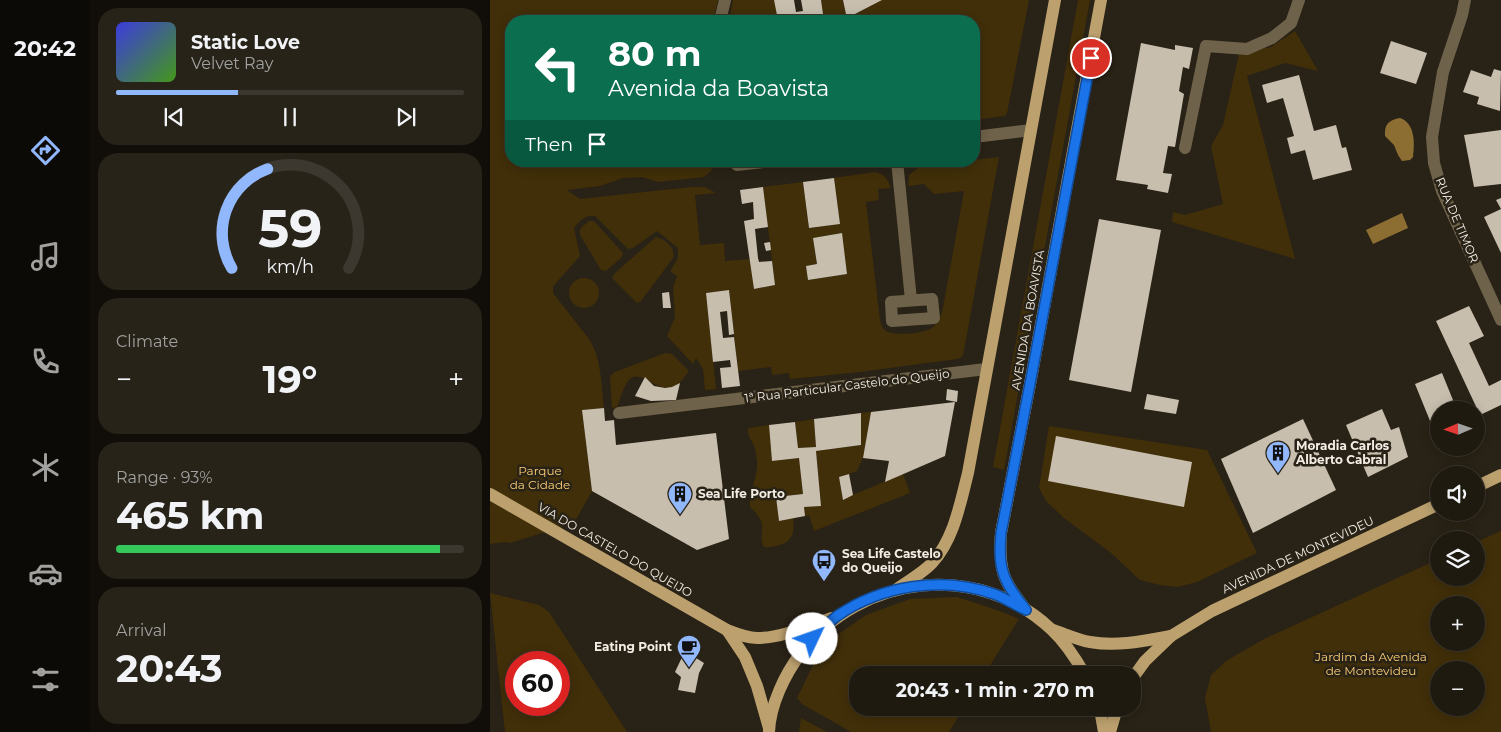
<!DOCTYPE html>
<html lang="en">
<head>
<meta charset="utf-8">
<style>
	:root { --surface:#1f1a10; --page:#272319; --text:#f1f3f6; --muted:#a1a19f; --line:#3c3830; --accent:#91b8fd }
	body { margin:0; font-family:Montserrat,sans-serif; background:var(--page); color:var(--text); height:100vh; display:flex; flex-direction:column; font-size:19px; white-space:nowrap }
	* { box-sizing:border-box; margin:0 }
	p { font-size:16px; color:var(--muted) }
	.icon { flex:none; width:28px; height:28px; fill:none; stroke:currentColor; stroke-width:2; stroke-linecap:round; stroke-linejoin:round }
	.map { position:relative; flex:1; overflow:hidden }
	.panel { display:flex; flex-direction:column; gap:8px; padding:8px; background:#110e09; width:400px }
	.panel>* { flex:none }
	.guide { position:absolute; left:15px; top:15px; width:475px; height:152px; border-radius:20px; box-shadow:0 2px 12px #0003,0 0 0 1px var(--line); background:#0b6e4f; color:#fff; overflow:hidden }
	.needle { width:32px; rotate:268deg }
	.tools { position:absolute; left:940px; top:401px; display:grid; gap:10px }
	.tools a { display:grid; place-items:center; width:55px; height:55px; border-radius:50%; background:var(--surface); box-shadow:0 2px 12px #0003,0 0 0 1px var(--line); font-size:25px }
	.speed { position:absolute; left:15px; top:651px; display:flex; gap:10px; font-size:25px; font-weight:700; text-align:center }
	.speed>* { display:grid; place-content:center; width:65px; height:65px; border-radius:50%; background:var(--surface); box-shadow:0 2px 12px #0003,0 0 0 1px var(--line); line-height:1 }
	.speed .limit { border:8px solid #d22; background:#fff; color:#111 }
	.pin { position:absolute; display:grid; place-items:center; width:42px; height:42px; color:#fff; margin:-21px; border:2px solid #fff; border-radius:50%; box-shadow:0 1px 5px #0007 }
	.me { position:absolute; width:55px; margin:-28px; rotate:48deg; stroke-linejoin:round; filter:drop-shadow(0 0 4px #0008) }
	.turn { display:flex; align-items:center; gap:18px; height:105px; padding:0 20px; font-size:22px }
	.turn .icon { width:65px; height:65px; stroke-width:2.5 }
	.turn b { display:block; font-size:35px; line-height:42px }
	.then { display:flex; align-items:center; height:48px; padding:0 20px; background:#0003; gap:10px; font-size:19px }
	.big { font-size:38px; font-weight:700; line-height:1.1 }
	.panel .widget { flex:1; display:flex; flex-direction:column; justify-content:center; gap:8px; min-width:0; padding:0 18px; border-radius:20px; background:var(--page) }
	.panel .dial { align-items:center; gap:0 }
	.dial svg { height:130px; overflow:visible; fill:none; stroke:var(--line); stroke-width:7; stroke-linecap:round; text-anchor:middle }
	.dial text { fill:var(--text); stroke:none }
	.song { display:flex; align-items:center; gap:15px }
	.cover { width:60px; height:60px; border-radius:8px; background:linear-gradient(135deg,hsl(240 70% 55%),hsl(100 70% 35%)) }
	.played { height:5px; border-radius:2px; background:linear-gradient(90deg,var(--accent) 35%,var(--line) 35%) }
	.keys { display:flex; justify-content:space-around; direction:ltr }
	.heat { display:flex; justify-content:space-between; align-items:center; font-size:28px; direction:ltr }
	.charge { height:8px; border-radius:4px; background:linear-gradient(90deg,#34c759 93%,var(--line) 0) }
	.trip { position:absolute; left:359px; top:666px; width:292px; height:50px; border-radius:20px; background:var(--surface); box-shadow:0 2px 12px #0003,0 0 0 1px var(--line); font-weight:700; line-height:50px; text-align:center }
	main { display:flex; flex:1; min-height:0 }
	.dock { display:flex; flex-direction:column; width:90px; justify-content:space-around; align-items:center; background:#0c0a06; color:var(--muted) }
	.dock .icon { width:35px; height:35px }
	.dock .selected { color:var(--accent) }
	.dock b { font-size:22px; color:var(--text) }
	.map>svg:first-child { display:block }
</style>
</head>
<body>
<main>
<nav class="dock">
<b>20:42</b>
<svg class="icon selected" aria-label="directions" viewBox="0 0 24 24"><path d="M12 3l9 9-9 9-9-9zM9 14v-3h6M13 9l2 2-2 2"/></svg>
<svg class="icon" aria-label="music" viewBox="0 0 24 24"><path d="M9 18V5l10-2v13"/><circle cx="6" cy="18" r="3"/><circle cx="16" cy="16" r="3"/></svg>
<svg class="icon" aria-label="phone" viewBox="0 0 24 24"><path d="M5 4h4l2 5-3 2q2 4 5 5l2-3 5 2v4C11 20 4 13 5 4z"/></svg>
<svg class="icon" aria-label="climate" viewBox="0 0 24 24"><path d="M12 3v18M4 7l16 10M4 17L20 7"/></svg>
<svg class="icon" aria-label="car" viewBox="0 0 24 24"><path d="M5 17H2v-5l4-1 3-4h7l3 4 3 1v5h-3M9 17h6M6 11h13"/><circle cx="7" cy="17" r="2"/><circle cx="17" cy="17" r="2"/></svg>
<svg class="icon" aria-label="filters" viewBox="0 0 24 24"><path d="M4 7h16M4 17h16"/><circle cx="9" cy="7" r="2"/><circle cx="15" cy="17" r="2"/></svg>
</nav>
<section class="panel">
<div class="widget">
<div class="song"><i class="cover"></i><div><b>Static Love</b><p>Velvet Ray</p></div></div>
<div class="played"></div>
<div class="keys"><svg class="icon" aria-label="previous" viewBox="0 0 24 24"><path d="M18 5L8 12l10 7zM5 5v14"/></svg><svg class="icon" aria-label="pause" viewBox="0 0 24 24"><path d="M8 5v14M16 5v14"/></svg><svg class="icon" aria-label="next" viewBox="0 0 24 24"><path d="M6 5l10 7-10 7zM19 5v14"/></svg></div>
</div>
<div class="widget dial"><svg viewBox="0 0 100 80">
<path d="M14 69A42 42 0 1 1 86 69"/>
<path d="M14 69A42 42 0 0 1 36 8" stroke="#91b8fd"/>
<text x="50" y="56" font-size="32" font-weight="700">59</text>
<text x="50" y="72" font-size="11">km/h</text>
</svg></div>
<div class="widget"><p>Climate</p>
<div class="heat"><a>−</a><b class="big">19°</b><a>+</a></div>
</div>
<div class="widget"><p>Range · 93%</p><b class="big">465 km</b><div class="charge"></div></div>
<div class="widget"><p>Arrival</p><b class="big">20:43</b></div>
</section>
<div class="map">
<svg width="1011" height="732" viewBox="0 0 1011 732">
	<rect width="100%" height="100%" fill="#292216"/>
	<!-- green -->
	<g fill="#412f09" fill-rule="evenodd">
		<path d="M0,0H228L223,21H21V161H224L221,171L214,177L168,182L152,177L133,178L110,186L77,190L90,199L201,187H215L226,193L205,195L210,245L234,243L235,261L260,259L264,289L285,285L273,187L313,182L319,228L350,224L344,178L385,172C395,174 397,179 401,188L388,189L389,200L376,202L390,320C391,324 392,328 396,331C403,336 432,334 440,329C446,326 449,319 452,313L474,191L444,194L434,184L418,186L419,175L428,168L433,167L484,161V160L509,157L473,356L467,359L370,372L300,379L299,373L282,375L281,367L248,371L239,290L216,293L226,389L215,390L213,369L206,358L203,364L177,336L185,317L183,288L187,276L181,272V270L188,258V248L167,231L143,248L138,249L105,216C97,214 89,221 84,228L90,256L65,284L63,287V293L99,339C112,359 111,385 114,408L92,410L102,491L84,523L20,543L15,542L0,544ZM351,233L357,274L318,280L316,266L327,264L323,238Z"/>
		<polygon points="243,0 284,0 289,21 239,21"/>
		<polygon points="331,0 353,0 357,19 352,21 334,21"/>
		<polygon points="392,0 539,0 517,113 515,116 484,120 484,21 364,21 363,15"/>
		<polygon points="588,0 600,0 514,470 503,467"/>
		<polygon points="805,31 828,71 795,63 757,76 805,259 682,222 683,212 695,215 733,204 721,146 733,125 749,54 781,47"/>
		<polygon points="99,221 104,221 133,253 132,257 116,271 111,270 90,235 90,229"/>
		<path d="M166,237C175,239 186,248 183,258L151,301L148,303L146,302L122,278L125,273Z"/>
		<circle cx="94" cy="293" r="15"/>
		<path d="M175,353L182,354L199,371C194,377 190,385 182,387C165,393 148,363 136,384C132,391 130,400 127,407L122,408L120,376L125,372Z"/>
		<polygon points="381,412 373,458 367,471 349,477 353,499 413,474 420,493 324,531 319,515 315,516 314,507 331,505 326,451 371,445 371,413"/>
		<polygon points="324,419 326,447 308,448 305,422"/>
		<path d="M279,425L282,461L309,458L313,494L286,497L289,521L303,518C305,531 303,541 290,545C284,546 280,548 274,547C269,539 273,534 272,525C271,518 265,512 260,507C259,491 268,477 267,461C266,457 266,453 265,449C263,440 257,438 258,428Z"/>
		<polygon points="559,426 717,450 767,553 707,582 688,587 670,585 650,580 621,553 574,518 556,501 549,488"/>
		<path d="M1011,531V732H721L715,698L721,675L736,661L774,639L949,559V578H986V542ZM949,605H986V642H949ZM949,670H986V708H949Z"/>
		<path d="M0,593L49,605L59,612L137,732H15ZM26,662H69V705H26Z"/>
		<polygon points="467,597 507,610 529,619 494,675 368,675 368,708 474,708 459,732 361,732 312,704 307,698 323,665 350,633 376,615 420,599"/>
		<polygon points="311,718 337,732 309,732"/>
	</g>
	<!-- water -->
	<g fill="#8d6e32">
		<path d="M910,118C925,123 925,143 923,157L920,160L912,161L908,155L904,145L895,136C894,124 899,120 910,118Z"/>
		<polygon points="912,213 918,228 883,244 876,230"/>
	</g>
	<!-- building -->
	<g fill="#c7beae">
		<polygon points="284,0 304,0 306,12 313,11 311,0 331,0 334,21 291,21 290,14 287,15"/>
		<polygon points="353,0 392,0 363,15 364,21 352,21 357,19"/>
		<polygon points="901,41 937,53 926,84 890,73"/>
		<polygon points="651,43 685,50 685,45 703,48 699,69 693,67 689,91 694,94 685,147 678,146 673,173 682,174 678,193 657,189 658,185 626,180"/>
		<polygon points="1004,69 1011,71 1010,111 987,104 989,97 973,92 981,70 1001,77"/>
		<polygon points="809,75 824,131 846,125 852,148 856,147 862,170 823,180 815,150 801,154 797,138 804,136 793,98 777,103 772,85"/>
		<polygon points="1011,130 1011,184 984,187 974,135"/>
		<polygon points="344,178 350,224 319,228 313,182"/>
		<polygon points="273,187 278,227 265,229 268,258 269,262 282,261 285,285 264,289 254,221 264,219 263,202 252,204 250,190"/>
		<polygon points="1011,198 1011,253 994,217 1011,209 1006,200"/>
		<polygon points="609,219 671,230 641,392 579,380"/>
		<polygon points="352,233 357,274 318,280 316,266 327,264 323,238"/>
		<polygon points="280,242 281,250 276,251 274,243"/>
		<polygon points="239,290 244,334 239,335 237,311 230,312 233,338 244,337 250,386 232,388 230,368 241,367 240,360 223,362 216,293"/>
		<polygon points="179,292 181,308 173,308 172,293"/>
		<polygon points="979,306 994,336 979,343 999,386 1011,380 1011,405 990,415 946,321"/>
		<polygon points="952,373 967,410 949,410 949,437 947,438 925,384"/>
		<polygon points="155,377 164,386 175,388 182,387 190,383 186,400 161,401 145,396"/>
		<polygon points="457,389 468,391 467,402 456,400"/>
		<polygon points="657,394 689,400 686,414 654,409"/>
		<polygon points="465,402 455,456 395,482 399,461 373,458 381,412"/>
		<polygon points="114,408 115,421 124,420 126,445 226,433 239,539 207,550 102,491 92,410"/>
		<polygon points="892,409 901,430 909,427 918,457 878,477 856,425"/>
		<polygon points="371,413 371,445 326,451 331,506 314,507 315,516 289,521 286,497 313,494 309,458 282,461 279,425 305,422 308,448 326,447 324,419"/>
		<polygon points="813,419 846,490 763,533 731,459"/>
		<polygon points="566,436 702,462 694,507 558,481"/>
		<polygon points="359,474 363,495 353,500 349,477"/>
		<polygon points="195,651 214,663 209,673 205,693 188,690 191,677 185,672"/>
	</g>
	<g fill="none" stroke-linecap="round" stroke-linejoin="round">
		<!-- minor -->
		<g stroke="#6f624a" stroke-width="12">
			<polyline points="975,0 972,15 953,72 942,137 944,163 952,191 1011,320"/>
			<polyline points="230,21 235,0"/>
			<polyline points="484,137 541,130"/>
			<polyline points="695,148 716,46 757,49 782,38 801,23 809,0"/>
			<polyline points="243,161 247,165 284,161"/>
			<polyline points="407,161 421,300"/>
			<polygon points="442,299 444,318 402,321 401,302"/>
			<polyline points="129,413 496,369"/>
		</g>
		<!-- major -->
		<g stroke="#bca16f" stroke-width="12">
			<polyline points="986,487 1011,475"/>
			<path d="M0,494L237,630C247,634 256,638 267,638C292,638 318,626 342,618"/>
			<path d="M407,589C418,581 434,572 442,563C464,539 470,504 478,473L565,0"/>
			<path d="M536,610C527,598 517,586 513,572C510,560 510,546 511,533L540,384L611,0"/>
			<polyline points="237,630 255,657 267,686 279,728"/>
			<path d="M563,630C575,634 588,640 600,642C627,647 654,641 681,636"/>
			<polyline points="642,679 655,661 681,636 722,611 949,504"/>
			<polyline points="609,708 611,715 614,732"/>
			<path d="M279,732C280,705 295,674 311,653C371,574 489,560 562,630C576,643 586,659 595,675"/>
			<polyline points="620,732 627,708"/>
		</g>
	</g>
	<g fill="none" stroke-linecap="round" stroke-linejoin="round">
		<defs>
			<path id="route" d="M322,639C330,632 338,623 347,616C392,585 452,576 504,594C515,598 525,605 536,610C527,598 517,586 513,572C509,560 510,546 511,533L540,384L601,58"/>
		</defs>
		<!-- route casing -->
		<use href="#route" stroke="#114b97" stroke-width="12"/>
		<!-- route -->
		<use href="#route" stroke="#1a73e8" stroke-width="9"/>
	</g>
	<!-- icons -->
	<defs>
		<symbol id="building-pin" viewBox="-11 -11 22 30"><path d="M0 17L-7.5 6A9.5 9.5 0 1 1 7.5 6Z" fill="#91b8fd" stroke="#292216"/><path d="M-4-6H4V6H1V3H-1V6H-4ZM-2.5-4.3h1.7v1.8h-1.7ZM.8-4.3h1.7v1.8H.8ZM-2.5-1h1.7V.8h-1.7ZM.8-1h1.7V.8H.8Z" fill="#111"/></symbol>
		<symbol id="bus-pin" viewBox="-11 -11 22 30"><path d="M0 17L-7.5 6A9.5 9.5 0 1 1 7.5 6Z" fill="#91b8fd" stroke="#292216"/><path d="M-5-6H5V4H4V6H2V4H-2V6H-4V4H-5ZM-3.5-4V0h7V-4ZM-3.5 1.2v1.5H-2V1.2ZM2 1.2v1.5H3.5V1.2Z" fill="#111"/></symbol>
		<symbol id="cafe-pin" viewBox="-11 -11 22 30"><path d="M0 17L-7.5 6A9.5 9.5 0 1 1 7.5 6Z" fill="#91b8fd" stroke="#292216"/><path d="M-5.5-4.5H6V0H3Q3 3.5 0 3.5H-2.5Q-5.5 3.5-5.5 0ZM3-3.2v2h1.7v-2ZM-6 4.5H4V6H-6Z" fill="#111"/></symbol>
	</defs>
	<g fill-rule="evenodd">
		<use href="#building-pin" x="774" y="439" width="28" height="38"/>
		<use href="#building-pin" x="176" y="480" width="28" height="38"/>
		<use href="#bus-pin" x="320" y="547" width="28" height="38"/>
		<use href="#cafe-pin" x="185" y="633" width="28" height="38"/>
	</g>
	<g text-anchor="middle" stroke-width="5" stroke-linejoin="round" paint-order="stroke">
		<!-- street labels -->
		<g font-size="12" fill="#f2ede5" stroke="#292216">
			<text transform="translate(967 220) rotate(67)" y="4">RUA DE TIMOR</text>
			<text transform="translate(538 320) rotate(-80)" y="4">AVENIDA DA BOAVISTA</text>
			<text transform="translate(357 386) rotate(-7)" y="4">1ª Rua Particular Castelo do Queijo</text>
			<text transform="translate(125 550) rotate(30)" y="4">VIA DO CASTELO DO QUEIJO</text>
			<text transform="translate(808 555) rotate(-25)" y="4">AVENIDA DE MONTEVIDEU</text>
		</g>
		<!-- poi labels -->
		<g font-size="12" font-weight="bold" fill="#f2ede5" stroke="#292216" text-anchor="start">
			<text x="806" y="450">Moradia Carlos<tspan x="806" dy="14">Alberto Cabral</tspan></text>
			<text x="208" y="498">Sea Life Porto</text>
			<text x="352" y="558">Sea Life Castelo<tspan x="352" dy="14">do Queijo</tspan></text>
			<text x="182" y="651" text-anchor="end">Eating Point</text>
		</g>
		<!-- park labels -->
		<g font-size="12" fill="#fbcd77" stroke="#292216">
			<text x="50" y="475">Parque<tspan x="50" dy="14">da Cidade</tspan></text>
			<text x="881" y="661">Jardim da Avenida<tspan x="881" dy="14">de Montevideu</tspan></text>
		</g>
	</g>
</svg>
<div class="tools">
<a><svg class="needle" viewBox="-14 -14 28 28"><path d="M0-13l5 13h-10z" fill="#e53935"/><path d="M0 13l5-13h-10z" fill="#a1a19f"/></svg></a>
<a><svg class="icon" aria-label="sound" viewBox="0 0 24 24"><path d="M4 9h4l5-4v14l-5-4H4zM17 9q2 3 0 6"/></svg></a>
<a><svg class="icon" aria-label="layers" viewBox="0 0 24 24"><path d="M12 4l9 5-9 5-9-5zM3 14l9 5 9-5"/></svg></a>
<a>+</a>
<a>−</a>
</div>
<div class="speed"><div class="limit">60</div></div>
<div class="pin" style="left:601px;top:58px;background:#d93025"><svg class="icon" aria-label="arrive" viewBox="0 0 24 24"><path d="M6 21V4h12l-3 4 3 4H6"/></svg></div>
<svg class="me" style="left:322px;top:639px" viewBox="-20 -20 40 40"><circle r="19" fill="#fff"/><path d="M0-13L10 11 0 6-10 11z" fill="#1a73e8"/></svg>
<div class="trip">20:43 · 1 min · 270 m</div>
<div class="guide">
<div class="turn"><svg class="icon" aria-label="left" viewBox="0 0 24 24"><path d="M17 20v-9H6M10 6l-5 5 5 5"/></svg><div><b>80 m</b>Avenida da Boavista</div></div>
<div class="then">Then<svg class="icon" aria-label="arrive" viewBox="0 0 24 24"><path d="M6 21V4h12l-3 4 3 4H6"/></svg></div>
</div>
</div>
</main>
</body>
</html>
